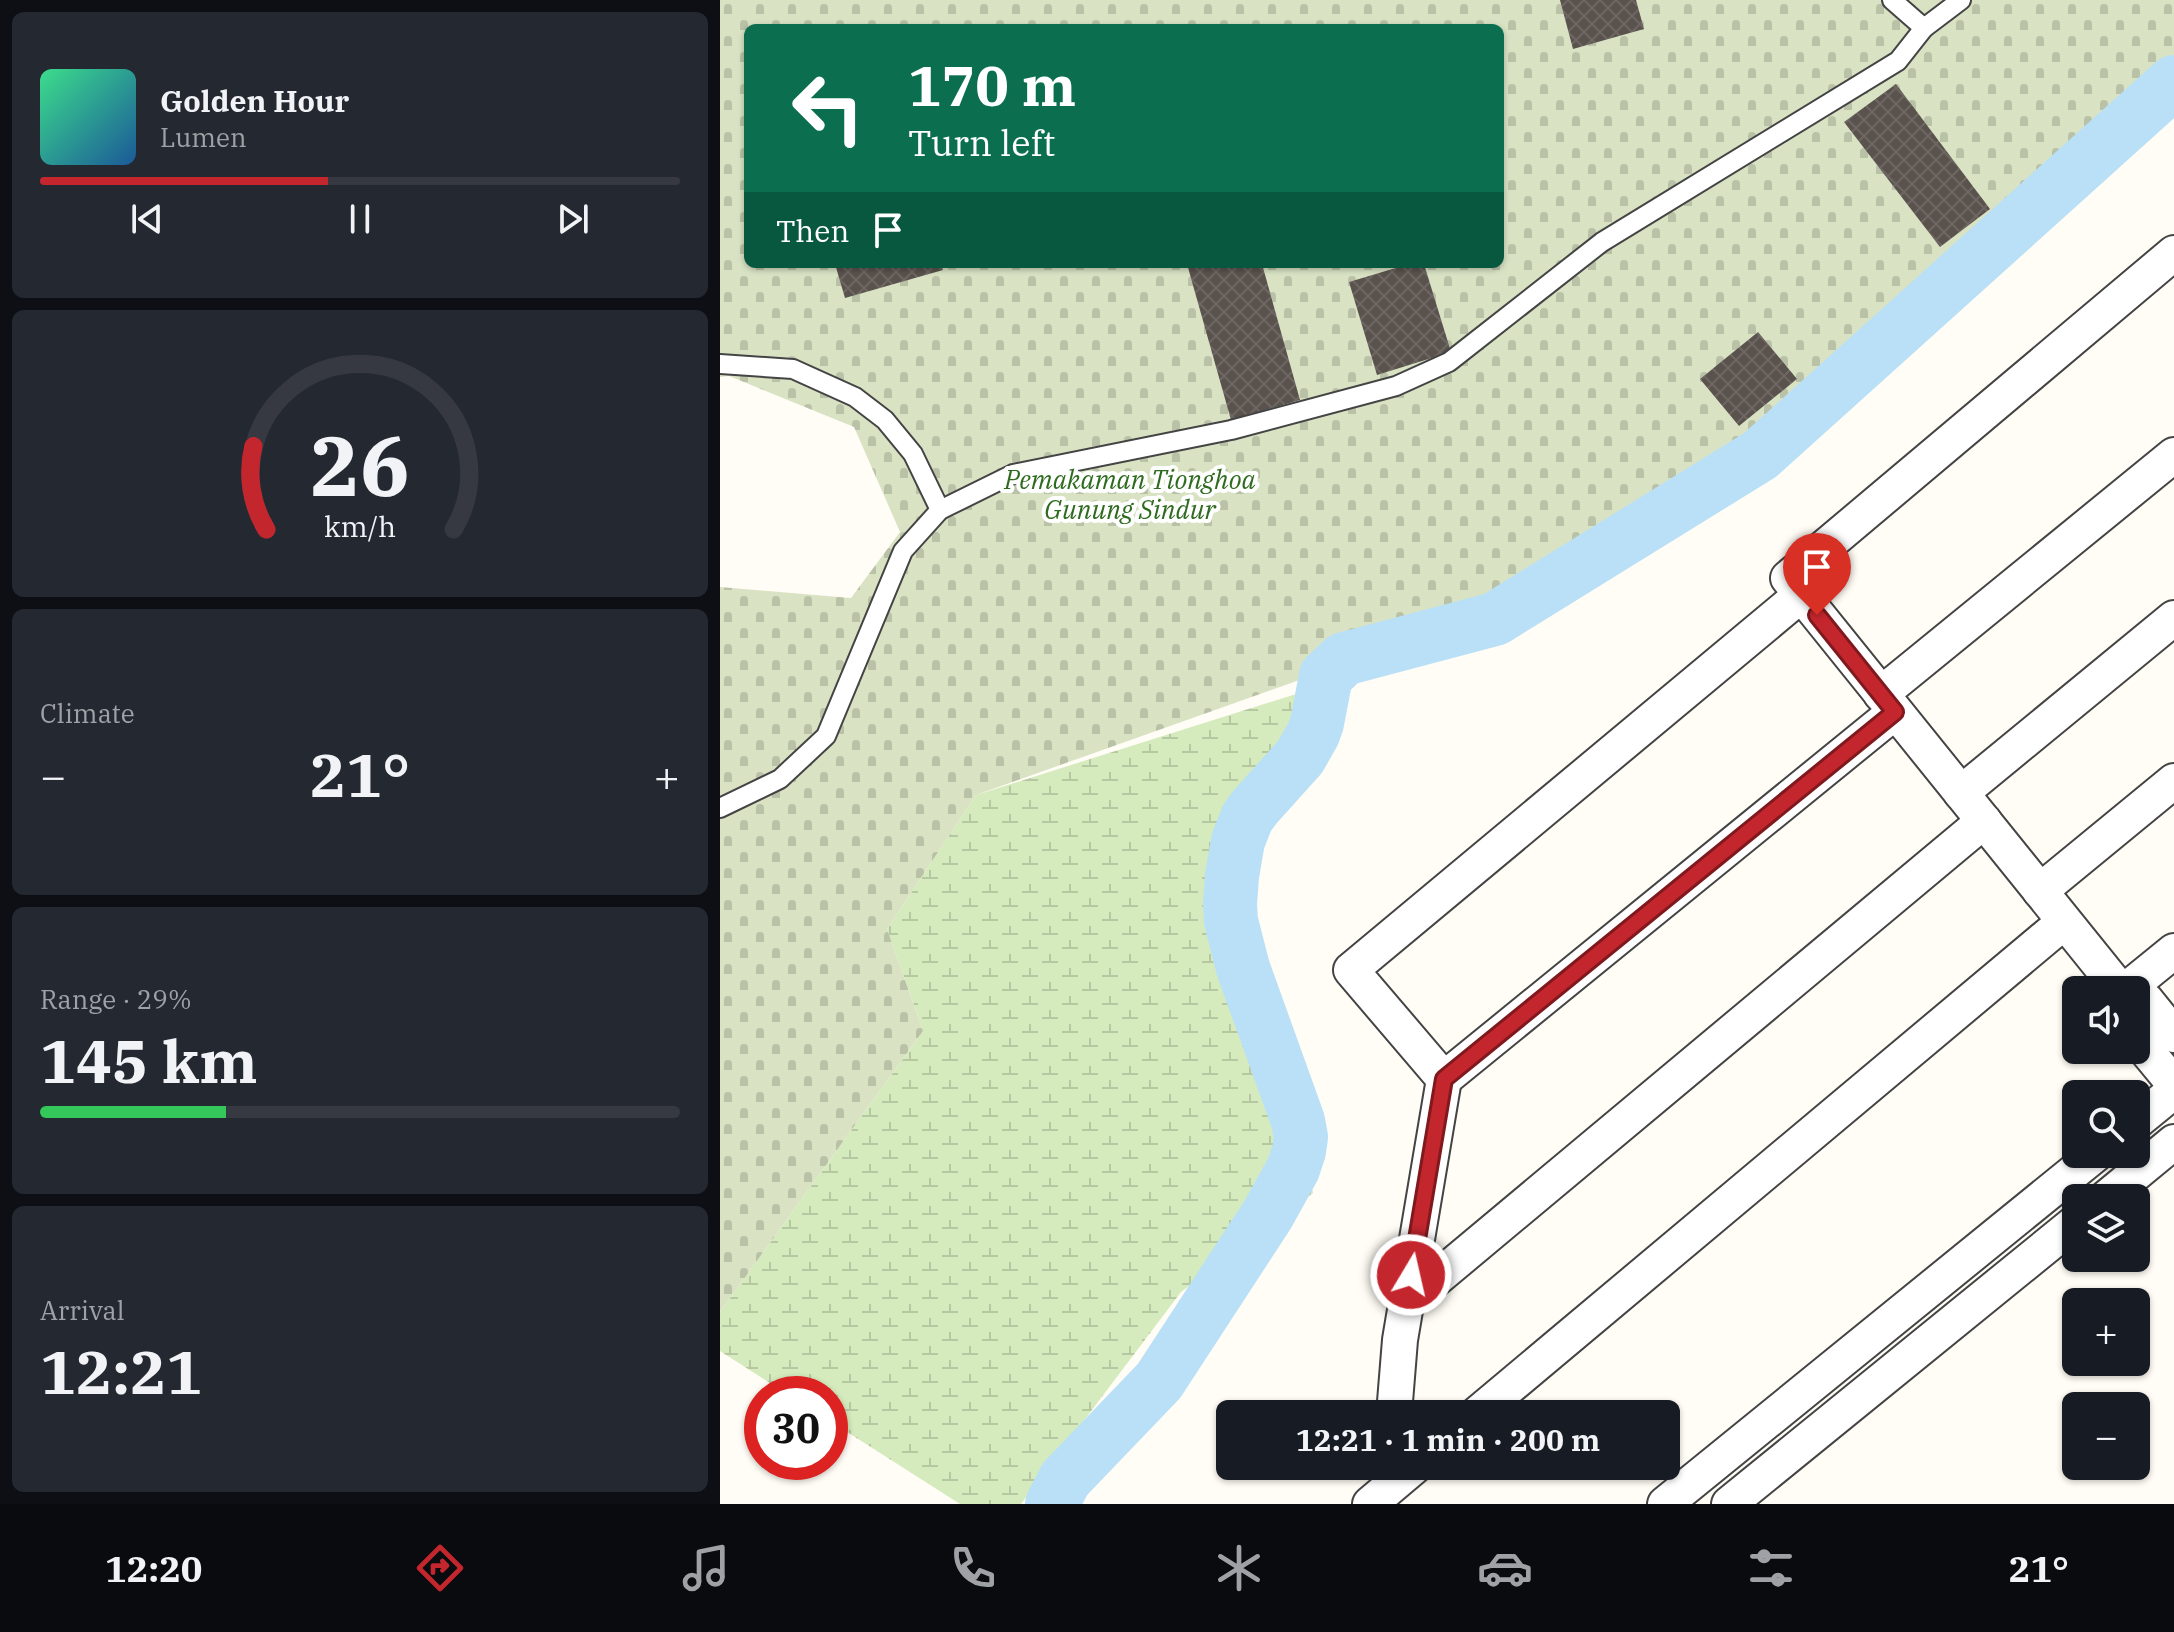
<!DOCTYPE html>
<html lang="en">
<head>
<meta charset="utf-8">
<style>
	:root { --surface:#171b24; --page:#242831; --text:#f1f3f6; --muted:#9ea1a6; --line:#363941; --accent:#c4262e }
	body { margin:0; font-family:"IBM Plex Serif",serif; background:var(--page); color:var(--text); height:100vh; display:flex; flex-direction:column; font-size:30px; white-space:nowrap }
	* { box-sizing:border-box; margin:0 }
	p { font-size:26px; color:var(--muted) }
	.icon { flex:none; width:44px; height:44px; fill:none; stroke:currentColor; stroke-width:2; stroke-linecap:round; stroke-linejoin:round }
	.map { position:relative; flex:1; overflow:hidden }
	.sheet { display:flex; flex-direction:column; gap:12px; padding:12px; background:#0d0f14; width:720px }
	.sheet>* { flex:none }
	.top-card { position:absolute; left:24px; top:24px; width:760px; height:244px; border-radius:12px; box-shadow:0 2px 6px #0004; background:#0b6e4f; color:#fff; overflow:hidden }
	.fabs { position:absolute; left:1342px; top:976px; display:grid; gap:16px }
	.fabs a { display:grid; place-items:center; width:88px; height:88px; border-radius:12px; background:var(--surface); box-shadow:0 2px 6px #0004; font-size:40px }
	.speed { position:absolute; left:24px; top:1376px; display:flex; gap:16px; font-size:40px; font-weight:700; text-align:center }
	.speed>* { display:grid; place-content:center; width:104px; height:104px; border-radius:50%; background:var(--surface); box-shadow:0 2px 6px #0004; line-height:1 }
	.speed .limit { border:12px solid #d22; background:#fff; color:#111 }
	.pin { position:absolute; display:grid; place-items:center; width:68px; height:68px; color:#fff; margin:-82px -34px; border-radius:50% 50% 50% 0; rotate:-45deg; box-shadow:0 0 8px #0007 }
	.pin .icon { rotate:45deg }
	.me { position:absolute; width:88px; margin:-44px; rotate:9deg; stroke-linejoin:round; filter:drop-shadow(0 0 6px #0008) }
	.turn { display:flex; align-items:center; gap:28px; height:168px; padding:0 32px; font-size:36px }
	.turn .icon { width:104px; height:104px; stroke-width:2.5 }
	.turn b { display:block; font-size:56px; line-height:68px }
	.then { display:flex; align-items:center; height:76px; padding:0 32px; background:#0003; gap:16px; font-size:30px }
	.big { font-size:60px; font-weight:800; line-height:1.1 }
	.sheet .widget { flex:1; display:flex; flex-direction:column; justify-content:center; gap:12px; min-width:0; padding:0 28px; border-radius:12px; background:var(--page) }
	.sheet .dial { align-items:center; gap:0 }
	.dial svg { height:208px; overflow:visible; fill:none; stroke:var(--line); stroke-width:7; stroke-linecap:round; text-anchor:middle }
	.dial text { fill:var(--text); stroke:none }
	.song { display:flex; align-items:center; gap:24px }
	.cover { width:96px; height:96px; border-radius:12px; background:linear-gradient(135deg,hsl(150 70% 55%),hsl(210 70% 35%)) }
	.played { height:8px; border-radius:4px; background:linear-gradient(90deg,var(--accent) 45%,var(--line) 45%) }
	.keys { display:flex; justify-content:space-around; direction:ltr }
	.heat { display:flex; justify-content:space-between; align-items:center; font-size:44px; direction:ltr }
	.charge { height:12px; border-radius:6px; background:linear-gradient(90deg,#34c759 29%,var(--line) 0) }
	.trip { position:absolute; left:496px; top:1400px; width:464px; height:80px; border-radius:12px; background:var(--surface); box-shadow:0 2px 6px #0004; font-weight:800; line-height:80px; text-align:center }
	.tab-bar { display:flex; height:128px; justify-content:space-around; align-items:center; background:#090b0e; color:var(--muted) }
	.tab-bar .icon { width:56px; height:56px }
	.tab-bar .on { color:var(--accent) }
	.tab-bar b { font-size:36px; color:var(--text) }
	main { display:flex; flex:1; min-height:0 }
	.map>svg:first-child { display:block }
</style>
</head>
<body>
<main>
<section class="sheet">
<div class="widget">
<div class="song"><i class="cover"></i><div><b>Golden Hour</b><p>Lumen</p></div></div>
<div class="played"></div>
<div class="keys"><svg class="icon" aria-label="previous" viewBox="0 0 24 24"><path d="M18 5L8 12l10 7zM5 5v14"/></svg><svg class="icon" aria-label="pause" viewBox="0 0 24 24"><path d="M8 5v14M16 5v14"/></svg><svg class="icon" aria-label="next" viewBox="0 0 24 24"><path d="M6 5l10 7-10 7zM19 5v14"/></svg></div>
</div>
<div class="widget dial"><svg viewBox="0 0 100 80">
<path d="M14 69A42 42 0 1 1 86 69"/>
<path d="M14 69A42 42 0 0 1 9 37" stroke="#c4262e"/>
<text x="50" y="56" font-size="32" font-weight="700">26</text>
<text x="50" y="72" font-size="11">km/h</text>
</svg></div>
<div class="widget"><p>Climate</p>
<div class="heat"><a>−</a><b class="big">21°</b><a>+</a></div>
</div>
<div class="widget"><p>Range · 29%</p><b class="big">145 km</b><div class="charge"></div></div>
<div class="widget"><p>Arrival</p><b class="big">12:21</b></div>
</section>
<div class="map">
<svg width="1454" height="1504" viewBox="0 0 1454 1504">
	<defs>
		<pattern id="wetland-marsh" width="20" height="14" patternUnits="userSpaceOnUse" patternTransform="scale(2)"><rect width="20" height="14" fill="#d5ebbd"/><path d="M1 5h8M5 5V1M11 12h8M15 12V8" fill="none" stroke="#b6c8a1"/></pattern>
		<pattern id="cemetery-stones" width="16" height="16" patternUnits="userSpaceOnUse" patternTransform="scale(2)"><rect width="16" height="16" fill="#d9e3c4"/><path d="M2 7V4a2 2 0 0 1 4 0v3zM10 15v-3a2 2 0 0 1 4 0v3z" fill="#b9c2a7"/></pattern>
		<pattern id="building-cross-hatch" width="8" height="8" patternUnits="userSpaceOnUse" patternTransform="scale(2)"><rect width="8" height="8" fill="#5a524d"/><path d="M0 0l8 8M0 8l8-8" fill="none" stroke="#6d6662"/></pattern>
	</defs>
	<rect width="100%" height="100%" fill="#fffdf5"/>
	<!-- wetland -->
	<polygon fill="url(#wetland-marsh)" points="630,677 619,741 557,783 494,861 499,933 574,1073 593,1193 461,1292 301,1504 240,1504 110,1421 110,1394 67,1394 0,1351 0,1312 203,1031 167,929 256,795"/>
	<!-- cemetery -->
	<path fill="url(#cemetery-stones)" fill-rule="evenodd" d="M0,0H1454V76L1307,218L971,498L672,647L256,795L167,929L203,1031L0,1312V587L131,598L180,532L134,427L9,376L0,377ZM28,28H780V264H28Z"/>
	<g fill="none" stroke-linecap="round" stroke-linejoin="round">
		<!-- river -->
		<polyline stroke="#b9e0f7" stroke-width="54" points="332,1504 345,1479 439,1381 548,1214 573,1169 579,1151 581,1137 578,1121 523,968 511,921 510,904 512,876 518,841 527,818 535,807 580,757 593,734 597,723 606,676 624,659 775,619 1040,455 1454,82"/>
	</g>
	<!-- building -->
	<g fill="url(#building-cross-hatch)">
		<polygon points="840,0 916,0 924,29 853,49"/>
		<polygon points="1176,84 1270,209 1220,247 1124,122"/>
		<polygon points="115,264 221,264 223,270 125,298"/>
		<polygon points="467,264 542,264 580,400 511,420"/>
		<polygon points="689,264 704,264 731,352 657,375 629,282"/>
		<polygon points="1038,332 1077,379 1019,426 980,379"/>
	</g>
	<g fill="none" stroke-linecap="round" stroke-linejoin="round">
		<defs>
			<g id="lane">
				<polyline points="1172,0 1204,28"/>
				<polyline points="0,364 73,369 135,397 165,420 193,454 220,510"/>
				<polyline points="0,808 60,779 106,736 183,551 220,510 293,474 511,430 676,386 729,362 882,242 1178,61 1204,28 1241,0"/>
			</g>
			<g id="street">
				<polyline points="1161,694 1454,455"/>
				<polyline points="1241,793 1454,618"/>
				<polyline points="1320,891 1454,781"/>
				<polyline points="1400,990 1068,578 1454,253"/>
				<polyline points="1406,990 1454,951"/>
				<polyline points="1416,997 1426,1000 1454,1035"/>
				<polyline points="1416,1038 1454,1084"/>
				<polyline points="724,1079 1175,712"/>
				<polyline points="1416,1122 1454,1091"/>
				<polyline points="1386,1198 1454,1142"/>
				<polyline points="687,1303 1264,821"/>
				<polyline points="674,1414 680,1340 724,1079 631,970 1081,595"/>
				<polyline points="757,1414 1344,922"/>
				<polyline points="650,1504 695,1466"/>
				<polyline points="945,1504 1376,1154"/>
				<polyline points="1009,1504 1356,1222"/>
			</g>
		</defs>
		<!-- lane casing -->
		<use href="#lane" stroke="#444" stroke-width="22"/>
		<!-- street casing -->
		<use href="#street" stroke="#444" stroke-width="38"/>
		<!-- lane -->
		<use href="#lane" stroke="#fff" stroke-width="18"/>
		<!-- street -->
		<use href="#street" stroke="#fff" stroke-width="34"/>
	</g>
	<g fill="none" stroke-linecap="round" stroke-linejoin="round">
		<defs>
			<polyline id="route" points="691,1275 724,1079 1175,712 1097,615"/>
		</defs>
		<!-- route casing -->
		<use href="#route" stroke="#7f191e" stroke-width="20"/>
		<!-- route -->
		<use href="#route" stroke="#c4262e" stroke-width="14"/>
	</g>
	<g text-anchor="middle" stroke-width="8" stroke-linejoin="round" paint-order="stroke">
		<!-- park labels -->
		<g font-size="26" font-style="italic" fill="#2f6b1f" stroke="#fff">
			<text x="410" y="489">Pemakaman Tionghoa<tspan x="410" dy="30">Gunung Sindur</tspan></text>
		</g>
	</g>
</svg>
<div class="fabs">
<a><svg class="icon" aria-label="sound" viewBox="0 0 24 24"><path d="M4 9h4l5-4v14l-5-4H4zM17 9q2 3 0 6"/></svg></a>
<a><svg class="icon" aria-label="search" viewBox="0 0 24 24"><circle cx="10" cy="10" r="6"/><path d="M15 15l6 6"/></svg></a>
<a><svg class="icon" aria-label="layers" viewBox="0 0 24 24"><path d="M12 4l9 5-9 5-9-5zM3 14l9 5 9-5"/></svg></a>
<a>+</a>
<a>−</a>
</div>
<div class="speed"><div class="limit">30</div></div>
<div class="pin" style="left:1097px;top:615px;background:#d93025"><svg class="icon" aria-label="arrive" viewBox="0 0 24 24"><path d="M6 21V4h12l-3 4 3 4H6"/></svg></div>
<svg class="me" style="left:691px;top:1275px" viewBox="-20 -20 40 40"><circle r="17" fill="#c4262e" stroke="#fff" stroke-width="3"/><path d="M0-11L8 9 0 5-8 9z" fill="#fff"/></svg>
<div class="trip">12:21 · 1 min · 200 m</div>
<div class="top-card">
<div class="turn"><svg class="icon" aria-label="left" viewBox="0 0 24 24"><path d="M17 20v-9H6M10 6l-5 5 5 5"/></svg><div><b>170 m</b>Turn left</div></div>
<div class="then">Then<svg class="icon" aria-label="arrive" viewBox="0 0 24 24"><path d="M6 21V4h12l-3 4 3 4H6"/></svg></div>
</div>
</div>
</main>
<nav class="tab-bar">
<b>12:20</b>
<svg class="icon on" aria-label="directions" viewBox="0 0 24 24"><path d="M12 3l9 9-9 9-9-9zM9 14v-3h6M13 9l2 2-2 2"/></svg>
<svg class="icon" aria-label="music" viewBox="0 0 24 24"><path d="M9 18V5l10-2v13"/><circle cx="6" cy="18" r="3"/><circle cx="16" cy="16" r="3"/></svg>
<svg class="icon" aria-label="phone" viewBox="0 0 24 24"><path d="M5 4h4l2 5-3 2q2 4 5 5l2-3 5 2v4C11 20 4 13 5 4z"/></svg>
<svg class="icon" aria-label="climate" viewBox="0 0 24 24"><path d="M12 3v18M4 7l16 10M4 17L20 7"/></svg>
<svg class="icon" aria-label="car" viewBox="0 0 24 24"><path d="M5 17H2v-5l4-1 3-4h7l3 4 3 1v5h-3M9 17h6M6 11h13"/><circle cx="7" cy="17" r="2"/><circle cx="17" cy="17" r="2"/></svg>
<svg class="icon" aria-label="filters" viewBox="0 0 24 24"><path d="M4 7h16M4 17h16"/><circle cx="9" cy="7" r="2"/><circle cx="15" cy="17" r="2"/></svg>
<b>21°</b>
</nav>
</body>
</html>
